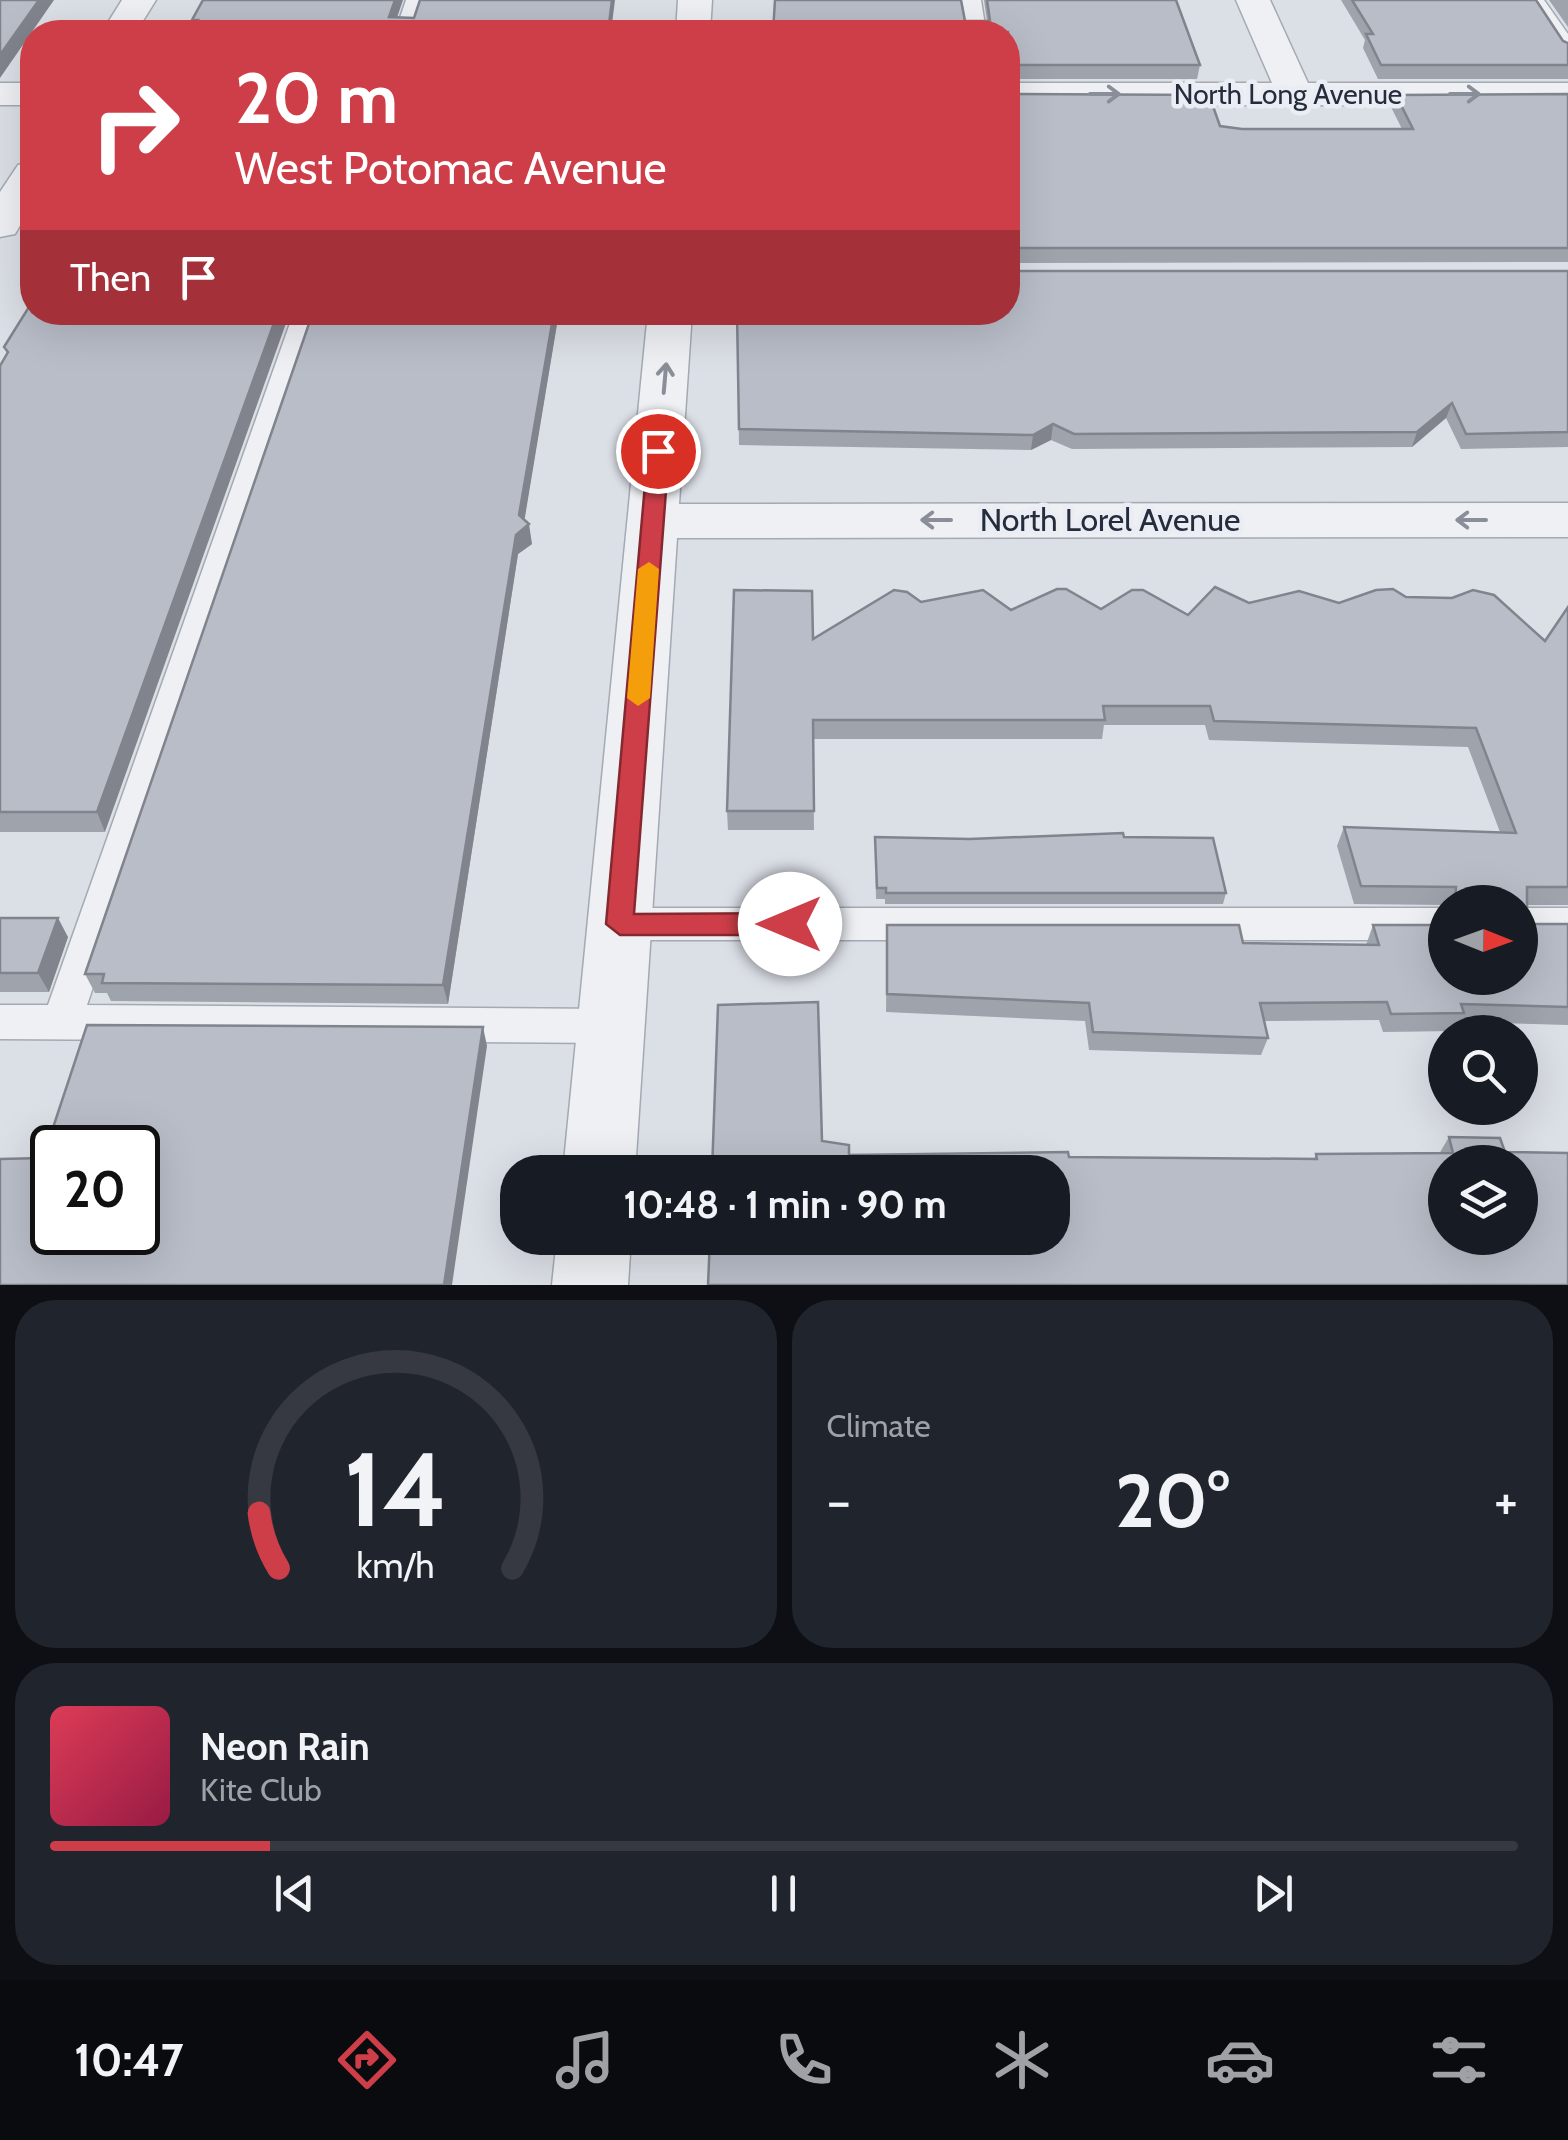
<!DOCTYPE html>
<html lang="en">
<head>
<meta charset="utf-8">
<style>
	:root { --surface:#171b24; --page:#20242c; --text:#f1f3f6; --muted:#9ea1a6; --line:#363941; --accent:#cd3e49 }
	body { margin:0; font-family:Cabin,sans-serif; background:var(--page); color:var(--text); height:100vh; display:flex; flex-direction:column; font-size:38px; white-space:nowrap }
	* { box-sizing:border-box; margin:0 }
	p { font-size:32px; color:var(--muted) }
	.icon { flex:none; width:55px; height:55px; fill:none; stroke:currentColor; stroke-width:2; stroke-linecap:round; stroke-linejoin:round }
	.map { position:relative; height:1285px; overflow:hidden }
	.side { display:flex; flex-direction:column; gap:15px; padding:15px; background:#0d0f14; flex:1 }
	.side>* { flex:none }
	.top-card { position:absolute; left:20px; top:20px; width:1000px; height:305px; border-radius:40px; box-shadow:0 10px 40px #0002; background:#cd3e49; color:#fff; overflow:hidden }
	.needle { width:65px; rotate:91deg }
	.buttons { position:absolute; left:1428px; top:885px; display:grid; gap:20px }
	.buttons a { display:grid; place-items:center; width:110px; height:110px; border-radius:50%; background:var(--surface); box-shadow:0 10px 40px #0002; font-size:50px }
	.speed { position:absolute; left:30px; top:1125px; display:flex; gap:20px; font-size:50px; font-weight:700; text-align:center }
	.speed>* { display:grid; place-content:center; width:130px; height:130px; border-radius:50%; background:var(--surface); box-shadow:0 10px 40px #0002; line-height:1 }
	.speed .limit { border:5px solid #111; border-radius:15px; background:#fff; color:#111 }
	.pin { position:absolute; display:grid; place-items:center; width:85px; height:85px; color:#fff; margin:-42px; border:5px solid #fff; border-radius:50%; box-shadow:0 2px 10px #0007 }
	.me { position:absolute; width:110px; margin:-55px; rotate:270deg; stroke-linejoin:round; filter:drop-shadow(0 0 8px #0008) }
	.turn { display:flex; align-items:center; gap:35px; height:210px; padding:0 50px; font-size:45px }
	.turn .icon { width:130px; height:130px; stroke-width:2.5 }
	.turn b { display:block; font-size:70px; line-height:85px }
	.then { display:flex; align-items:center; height:95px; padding:0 50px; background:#0003; gap:20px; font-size:38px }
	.big { font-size:75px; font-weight:700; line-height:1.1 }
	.side .tile { flex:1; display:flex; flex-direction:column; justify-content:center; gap:15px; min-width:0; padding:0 35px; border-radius:40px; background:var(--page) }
	.side .dial { align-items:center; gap:0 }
	.dial svg { height:260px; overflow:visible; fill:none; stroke:var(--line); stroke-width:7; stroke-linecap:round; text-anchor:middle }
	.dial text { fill:var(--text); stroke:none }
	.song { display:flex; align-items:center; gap:30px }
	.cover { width:120px; height:120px; border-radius:15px; background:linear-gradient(135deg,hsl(350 70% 55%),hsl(340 70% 35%)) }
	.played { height:10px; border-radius:5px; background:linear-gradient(90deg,var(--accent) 15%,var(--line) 15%) }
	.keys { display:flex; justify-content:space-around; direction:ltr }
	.heat { display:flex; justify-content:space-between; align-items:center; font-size:55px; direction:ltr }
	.side .tiles { flex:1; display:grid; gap:15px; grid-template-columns:1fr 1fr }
	.tile:last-child { grid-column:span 2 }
	.trip { position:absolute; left:500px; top:1155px; width:570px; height:100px; border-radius:40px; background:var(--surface); box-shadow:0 10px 40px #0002; font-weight:700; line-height:100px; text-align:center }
	.dock { display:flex; height:160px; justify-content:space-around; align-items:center; background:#090b0e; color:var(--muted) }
	.dock .icon { width:70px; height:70px }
	.dock .selected { color:var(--accent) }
	.dock b { font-size:45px; color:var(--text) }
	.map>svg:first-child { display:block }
</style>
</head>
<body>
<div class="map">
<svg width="1568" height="1285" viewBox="0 0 1568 1285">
	<rect width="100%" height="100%" fill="#dbdfe6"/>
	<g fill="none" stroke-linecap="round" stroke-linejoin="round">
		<defs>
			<g id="service">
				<polygon points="406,0 426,0 415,32 395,32"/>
				<polygon points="961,0 981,0 986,32 966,32"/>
				<polygon points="1524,0 1544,0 1568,34 1568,55 1561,53"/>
				<polygon points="294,312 320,312 87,1005 612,1009 626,1014 632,1026 626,1038 612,1043 0,1039 0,1005 48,1005"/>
				<polygon points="620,908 1445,908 1445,940 620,940 607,935 601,924 607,913"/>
				<rect x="1520" y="908" width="48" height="32"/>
			</g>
			<g id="minor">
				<polygon points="122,0 156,0 136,32 102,32"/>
				<polygon points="678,0 712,0 710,32 676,32"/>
				<polygon points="1236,0 1270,0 1308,83 1568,83 1568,105 1008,105 1008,83 1272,83"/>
				<rect x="0" y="83" width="32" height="22"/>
				<polygon points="32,161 32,205 15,234 0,237 0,192 18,165"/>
				<polygon points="648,312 692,312 679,504 1568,503 1568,537 677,538 635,1172 563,1172"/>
				<polygon points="557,1238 631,1238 628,1285 552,1285"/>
			</g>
		</defs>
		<!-- service casing -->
		<use href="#service" stroke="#a4a9b3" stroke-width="3"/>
		<!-- minor casing -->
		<use href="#minor" stroke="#a4a9b3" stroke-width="3"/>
		<!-- service -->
		<use href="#service" fill="#eef0f4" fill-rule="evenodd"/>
		<!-- minor -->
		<use href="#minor" fill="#eef0f4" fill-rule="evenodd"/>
	</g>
	<!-- wall -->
	<g fill="#9ea3ac">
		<polygon points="984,0 1176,0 1200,65 1197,79 1008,79 965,21 987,21"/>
		<polygon points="1341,0 1536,0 1563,41 1568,43 1568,79 1378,79 1363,48 1365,40"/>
		<polygon points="1549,0 1568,0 1568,27"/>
		<polygon points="1008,94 1242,129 1402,129 1392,109 1396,95 1568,94 1568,262 1008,263"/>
		<polygon points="1568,271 1568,447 1461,449 1446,418 1412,447 1072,449 1051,440 1031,450 739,445 737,312"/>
		<polygon points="32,302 105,832 0,832 0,366 7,354 4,347"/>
		<polygon points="313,312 559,312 524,520 532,544 518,554 448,1004 111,1001 107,993 95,993 85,974"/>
		<polygon points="1406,597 1545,641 1568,607 1568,905 1527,905 1527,924 1568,924 1568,1025 1459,1022 1455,1031 1383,1032 1379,1020 1264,1021 1268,1038 1261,1055 1089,1050 1085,1021 886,1012 887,925 1243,943 1366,945 1373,925 1445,978 1520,902 1445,902 1445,905 1354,904 1337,846 1344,827 1500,832 1468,747 1209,740 1205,725 1104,725 1102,739 813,739 814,830 728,830 727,811 813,639 921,602 1011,610 1101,609 1188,615 1249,603 1339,603"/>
		<polygon points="875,837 970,839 1124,837 1226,893 1223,904 885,904 885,899 876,899"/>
		<polygon points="0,918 68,937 49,992 0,992"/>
		<polygon points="1449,1137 1505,1152 1568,1153 712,1172 822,1141 849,1155 1314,1159 1316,1154 1439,1154"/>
	</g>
	<!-- shaded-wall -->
	<g fill="#81848c">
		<polygon points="39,0 54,0 0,78 0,55"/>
		<polygon points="395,0 403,0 392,32 389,17"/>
		<polygon points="612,0 615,0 611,32 608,32"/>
		<polygon points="278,312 290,312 105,832 97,812"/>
		<polygon points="554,312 559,312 523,529 529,524 532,544 518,554 448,1004 443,985 519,515"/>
		<polygon points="1452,403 1446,418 1412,447 1417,432"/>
		<polygon points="1053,424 1051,440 1031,450 1033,435"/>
		<polygon points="58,918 68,937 49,992 38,973"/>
		<polygon points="483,1027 487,1046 452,1285 444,1285"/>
	</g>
	<!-- building -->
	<g fill="#b8bdc8" stroke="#81848c" stroke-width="2.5" fill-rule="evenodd">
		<polygon points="0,0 39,0 0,55"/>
		<polygon points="203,0 395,0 389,17 414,18 420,0 612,0 608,32 192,32 198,20 192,20"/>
		<polygon points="775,0 961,0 965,21 990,21 987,0 1176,0 1200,65 1009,65 1008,85 1008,32 773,32"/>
		<polygon points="1352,0 1536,0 1563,41 1568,43 1568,65 1381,65 1366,34 1373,34"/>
		<polygon points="1008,94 1209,95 1220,126 1242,129 1413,129 1396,95 1568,94 1568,248 1010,248 1008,266"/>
		<polygon points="1008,271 1568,271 1568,432 1466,434 1452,403 1417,432 1074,434 1053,424 1033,435 739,429 737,312 1008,312"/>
		<polygon points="32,302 32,312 278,312 97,812 0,812 0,366 8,352 4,347"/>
		<polygon points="313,312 554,312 519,515 529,524 516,535 443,985 102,983 104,974 85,974"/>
		<polygon points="1215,587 1249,603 1299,591 1339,603 1376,590 1393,589 1406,597 1452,598 1473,590 1494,595 1545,641 1568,607 1568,887 1527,887 1527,924 1568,924 1568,1007 1461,1004 1464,1013 1391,1014 1387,1002 1260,1003 1268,1038 1093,1032 1089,1003 887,994 887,925 1239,925 1243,943 1379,945 1373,925 1445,925 1445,978 1520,978 1520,902 1455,902 1456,887 1361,886 1344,827 1516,833 1476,728 1214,721 1210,706 1103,706 1105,720 813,720 814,811 727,811 734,590 812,591 813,639 894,590 907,592 921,602 983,590 1011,610 1057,589 1066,589 1101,609 1132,590 1143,590 1188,615"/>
		<polygon points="1123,833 1124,837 1213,838 1226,893 886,893 886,888 877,888 875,837 970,839"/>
		<polygon points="0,918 58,918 38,973 0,973"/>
		<path d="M818,1002L822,1141L849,1145V1155L1068,1152L1069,1157L1317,1159L1316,1154L1453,1153L1449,1137L1500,1138L1505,1152L1568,1153V1285H708L710,1238H1052V1172H712L718,1005ZM1445,1162H1520V1238H1445Z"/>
		<path d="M87,1025L483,1027L444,1285H0V1159L43,1158ZM52,1148H138V1232H52Z"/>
	</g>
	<!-- one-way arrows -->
	<defs><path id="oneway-shaft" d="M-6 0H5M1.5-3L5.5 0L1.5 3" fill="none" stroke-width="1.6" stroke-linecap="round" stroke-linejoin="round" transform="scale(2.5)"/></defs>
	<g stroke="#8a8e98">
		<use href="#oneway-shaft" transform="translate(1105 94)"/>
		<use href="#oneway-shaft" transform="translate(1465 94)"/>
		<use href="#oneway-shaft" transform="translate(665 378) rotate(-85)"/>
		<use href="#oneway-shaft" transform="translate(936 520) rotate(180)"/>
		<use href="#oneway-shaft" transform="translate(1471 520) rotate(180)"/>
	</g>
	<!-- route -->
	<polygon fill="#cd3e49" stroke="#85282f" stroke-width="2.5" points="658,445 669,451 634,914 790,913 803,924 790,935 620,935 606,924 648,451"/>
	<!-- slow -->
	<polygon fill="#f59e0b" points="649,562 659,569 650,698 638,706 627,698 638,569"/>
	<g text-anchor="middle" stroke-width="9" stroke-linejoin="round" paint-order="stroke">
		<!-- far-street labels -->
		<g font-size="28" fill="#252c3c" stroke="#eaedf4">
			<text x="1288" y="104">North Long Avenue</text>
		</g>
		<!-- street labels -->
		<g font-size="32" fill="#252c3c" stroke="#eaedf4">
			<text x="1110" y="531">North Lorel Avenue</text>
		</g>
	</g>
</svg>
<div class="buttons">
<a><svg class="needle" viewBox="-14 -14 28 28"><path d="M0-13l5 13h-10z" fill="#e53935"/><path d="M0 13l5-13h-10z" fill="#9ea1a6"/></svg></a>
<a><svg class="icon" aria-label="search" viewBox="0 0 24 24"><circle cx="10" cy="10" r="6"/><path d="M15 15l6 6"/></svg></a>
<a><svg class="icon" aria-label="layers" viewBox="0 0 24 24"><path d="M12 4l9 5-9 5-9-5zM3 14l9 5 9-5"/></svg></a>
</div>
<div class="speed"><div class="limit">20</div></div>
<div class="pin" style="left:658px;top:451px;background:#d93025"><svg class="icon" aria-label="arrive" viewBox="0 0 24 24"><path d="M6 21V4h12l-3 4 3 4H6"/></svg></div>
<svg class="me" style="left:790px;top:924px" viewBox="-20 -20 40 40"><circle r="19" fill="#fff"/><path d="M0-13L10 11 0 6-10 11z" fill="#cd3e49"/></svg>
<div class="trip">10:48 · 1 min · 90 m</div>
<div class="top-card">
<div class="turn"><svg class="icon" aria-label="right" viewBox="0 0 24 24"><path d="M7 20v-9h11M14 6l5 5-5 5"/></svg><div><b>20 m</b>West Potomac Avenue</div></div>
<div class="then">Then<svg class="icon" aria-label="arrive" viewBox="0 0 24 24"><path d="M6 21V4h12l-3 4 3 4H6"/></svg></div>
</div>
</div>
<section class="side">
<div class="tiles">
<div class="tile dial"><svg viewBox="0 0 100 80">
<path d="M14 69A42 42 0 1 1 86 69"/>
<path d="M14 69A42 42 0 0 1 8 52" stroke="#cd3e49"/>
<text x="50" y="56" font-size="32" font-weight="700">14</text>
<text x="50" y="72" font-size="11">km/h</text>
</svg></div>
<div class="tile"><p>Climate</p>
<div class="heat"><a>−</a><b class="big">20°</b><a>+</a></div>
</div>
<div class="tile">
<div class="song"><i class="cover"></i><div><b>Neon Rain</b><p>Kite Club</p></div></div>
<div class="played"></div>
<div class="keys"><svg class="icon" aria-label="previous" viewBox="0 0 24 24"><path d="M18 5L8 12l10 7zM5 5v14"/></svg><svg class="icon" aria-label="pause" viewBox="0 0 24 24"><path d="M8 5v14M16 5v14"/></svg><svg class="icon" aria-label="next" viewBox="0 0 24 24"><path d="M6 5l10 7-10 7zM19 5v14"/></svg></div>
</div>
</div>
</section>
<nav class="dock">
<b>10:47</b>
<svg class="icon selected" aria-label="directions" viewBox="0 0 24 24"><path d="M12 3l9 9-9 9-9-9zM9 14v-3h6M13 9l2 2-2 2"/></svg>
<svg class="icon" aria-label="music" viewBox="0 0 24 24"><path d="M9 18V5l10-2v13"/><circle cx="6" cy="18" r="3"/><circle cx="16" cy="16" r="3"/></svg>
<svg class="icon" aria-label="phone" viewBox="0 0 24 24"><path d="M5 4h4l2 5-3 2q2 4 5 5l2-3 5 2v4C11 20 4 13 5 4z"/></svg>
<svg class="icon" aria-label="climate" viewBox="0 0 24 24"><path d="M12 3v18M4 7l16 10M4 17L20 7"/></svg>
<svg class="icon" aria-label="car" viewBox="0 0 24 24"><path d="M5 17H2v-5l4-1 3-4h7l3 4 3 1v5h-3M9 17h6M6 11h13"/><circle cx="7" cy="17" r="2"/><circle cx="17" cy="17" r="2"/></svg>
<svg class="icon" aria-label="filters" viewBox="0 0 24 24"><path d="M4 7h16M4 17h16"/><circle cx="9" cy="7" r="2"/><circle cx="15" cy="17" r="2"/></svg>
</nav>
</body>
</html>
